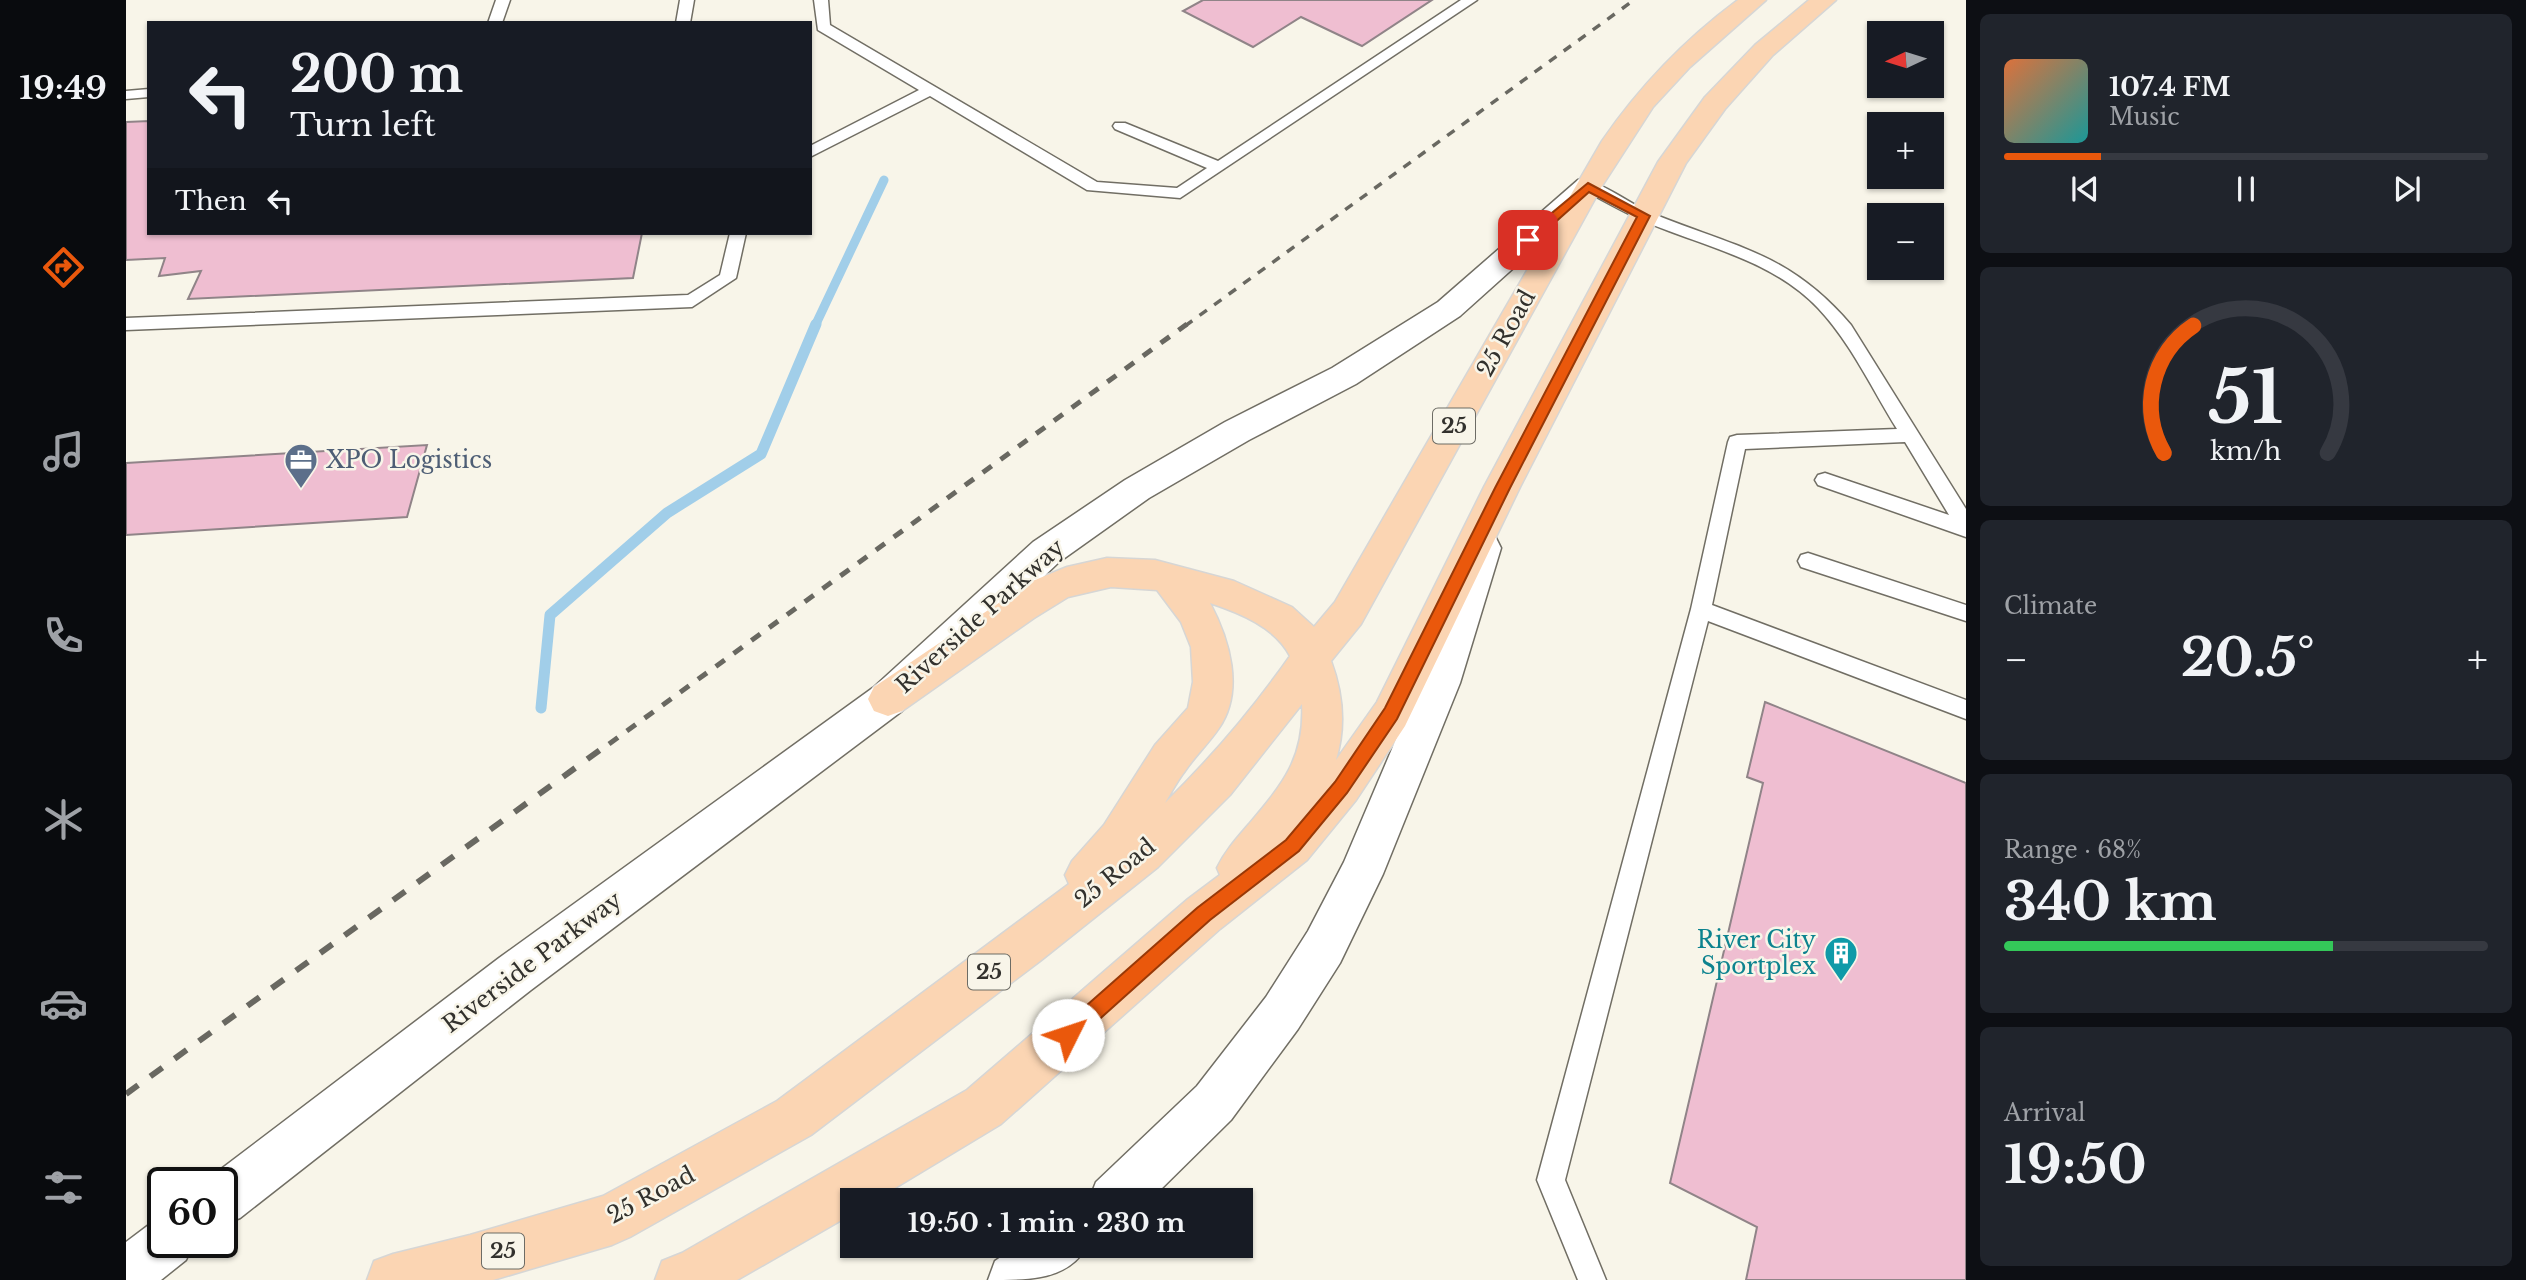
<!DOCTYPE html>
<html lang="en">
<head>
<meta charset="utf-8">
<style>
	:root { --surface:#171b24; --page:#20242c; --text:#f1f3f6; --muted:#9ea1a6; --line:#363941; --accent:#ea580c }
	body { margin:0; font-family:"Libre Baskerville",serif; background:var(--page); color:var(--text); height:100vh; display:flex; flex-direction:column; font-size:26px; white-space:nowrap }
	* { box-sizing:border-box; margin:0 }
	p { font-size:23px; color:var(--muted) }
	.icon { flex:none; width:38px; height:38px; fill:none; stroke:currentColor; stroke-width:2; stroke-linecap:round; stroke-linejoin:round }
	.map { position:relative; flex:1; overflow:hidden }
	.side { display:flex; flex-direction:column; gap:14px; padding:14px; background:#0d0f14; width:560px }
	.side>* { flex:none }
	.guide { position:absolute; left:21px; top:21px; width:665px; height:214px; border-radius:0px; box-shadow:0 2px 5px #0004; background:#171b24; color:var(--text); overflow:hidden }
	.needle { width:46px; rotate:266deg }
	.buttons { position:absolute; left:1741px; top:21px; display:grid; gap:14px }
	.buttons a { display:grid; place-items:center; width:77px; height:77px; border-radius:0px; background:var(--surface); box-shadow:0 2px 5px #0004; font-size:35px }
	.speed { position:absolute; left:21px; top:1167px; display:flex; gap:14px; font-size:35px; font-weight:700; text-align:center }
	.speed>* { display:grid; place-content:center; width:91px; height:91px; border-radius:50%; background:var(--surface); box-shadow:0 2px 5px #0004; line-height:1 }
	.speed .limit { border:4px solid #111; border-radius:10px; background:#fff; color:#111 }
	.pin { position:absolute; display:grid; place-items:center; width:60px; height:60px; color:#fff; margin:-30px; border-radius:14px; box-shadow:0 4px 10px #0006 }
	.me { position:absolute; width:77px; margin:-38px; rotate:49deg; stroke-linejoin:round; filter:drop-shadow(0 0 5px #0008) }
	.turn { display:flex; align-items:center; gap:24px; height:147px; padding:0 28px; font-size:32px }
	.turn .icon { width:91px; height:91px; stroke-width:2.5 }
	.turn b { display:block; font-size:49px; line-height:60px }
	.then { display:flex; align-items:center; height:66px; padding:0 28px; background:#0003; gap:14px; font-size:26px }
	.big { font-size:52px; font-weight:800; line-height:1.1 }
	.side .widget { flex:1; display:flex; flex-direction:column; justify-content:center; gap:10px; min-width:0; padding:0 24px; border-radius:10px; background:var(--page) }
	.side .dial { align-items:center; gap:0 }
	.dial svg { height:182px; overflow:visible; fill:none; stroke:var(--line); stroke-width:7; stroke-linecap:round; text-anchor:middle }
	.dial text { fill:var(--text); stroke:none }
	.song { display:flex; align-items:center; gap:21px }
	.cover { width:84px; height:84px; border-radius:10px; background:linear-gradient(135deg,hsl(20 70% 55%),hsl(180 70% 35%)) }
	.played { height:7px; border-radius:4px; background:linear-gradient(90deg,var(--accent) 20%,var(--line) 20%) }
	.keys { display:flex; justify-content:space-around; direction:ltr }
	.heat { display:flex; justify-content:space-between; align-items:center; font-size:38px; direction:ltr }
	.charge { height:10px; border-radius:5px; background:linear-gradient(90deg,#34c759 68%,var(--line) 0) }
	.trip { position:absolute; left:714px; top:1188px; width:413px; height:70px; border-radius:0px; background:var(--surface); box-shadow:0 2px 5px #0004; font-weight:800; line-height:70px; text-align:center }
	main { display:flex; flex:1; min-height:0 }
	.tab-bar { display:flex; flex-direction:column; width:126px; justify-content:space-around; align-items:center; background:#090b0e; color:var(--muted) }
	.tab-bar .icon { width:49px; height:49px }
	.tab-bar .current { color:var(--accent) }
	.tab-bar b { font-size:32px; color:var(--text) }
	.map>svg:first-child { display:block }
</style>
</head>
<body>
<main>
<nav class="tab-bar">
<b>19:49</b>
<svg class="icon current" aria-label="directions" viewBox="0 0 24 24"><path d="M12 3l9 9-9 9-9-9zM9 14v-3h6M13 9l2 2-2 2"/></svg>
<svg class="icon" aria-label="music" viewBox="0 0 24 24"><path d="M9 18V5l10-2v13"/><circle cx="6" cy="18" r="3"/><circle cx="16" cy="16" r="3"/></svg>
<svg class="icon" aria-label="phone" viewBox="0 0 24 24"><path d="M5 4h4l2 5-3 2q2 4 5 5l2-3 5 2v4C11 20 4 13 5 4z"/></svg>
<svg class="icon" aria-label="climate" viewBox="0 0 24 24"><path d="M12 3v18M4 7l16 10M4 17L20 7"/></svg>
<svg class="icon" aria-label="car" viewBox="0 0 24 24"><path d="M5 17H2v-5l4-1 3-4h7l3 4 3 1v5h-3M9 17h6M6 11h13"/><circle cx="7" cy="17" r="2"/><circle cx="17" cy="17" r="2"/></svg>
<svg class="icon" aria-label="filters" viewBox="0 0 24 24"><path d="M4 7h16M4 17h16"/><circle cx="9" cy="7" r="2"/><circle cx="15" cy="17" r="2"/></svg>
</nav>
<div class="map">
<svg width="1840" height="1280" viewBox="0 0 1840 1280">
	<rect width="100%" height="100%" fill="#f8f5e9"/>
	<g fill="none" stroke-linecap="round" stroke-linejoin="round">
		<!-- stream-far1 -->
		<polyline stroke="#a1cee9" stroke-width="9" points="689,326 758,180"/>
		<!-- stream -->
		<polyline stroke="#a1cee9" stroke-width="11" points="415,708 424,615 541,513 635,454 690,324"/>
	</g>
	<!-- building -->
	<g fill="#efbed1" stroke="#908488" stroke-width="2">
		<polygon points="1077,0 1306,0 1236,46 1175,17 1127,47 1057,11"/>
		<polygon points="23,121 23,233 516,233 507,278 62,299 75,271 33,276 39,258 0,260 0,122"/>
		<polygon points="301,445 281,517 0,535 0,463"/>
		<polygon points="1639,702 1840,783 1840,1280 1620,1280 1631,1227 1544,1183 1637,783 1621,777"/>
	</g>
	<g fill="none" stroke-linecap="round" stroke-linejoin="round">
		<defs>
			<g id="lane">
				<polygon points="370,0 384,0 376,23 362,23"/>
				<polygon points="554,0 568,0 564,23 550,23"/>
				<polygon points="688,0 702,0 704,25 971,182 1051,188 1081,168 989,129 987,126 989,123 999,123 1092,161 1335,0 1351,0 1054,198 961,190 804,96 684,157 684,146 793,90 692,30"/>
				<polygon points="23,89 23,97 0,99 0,91"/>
				<path d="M1462,181C1484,187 1504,204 1525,213C1608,247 1663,252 1725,325L1840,509V537L1692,485L1689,480L1692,475L1699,473L1823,515L1779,442L1619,449L1586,605L1840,700V719L1582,621L1439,1180L1480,1280H1452L1411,1180L1565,609L1602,442L1604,437L1611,435L1771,429C1746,389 1725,343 1692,308C1652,266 1596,251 1543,231C1512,220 1485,205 1456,189L1454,186Z"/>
				<polygon points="604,233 620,233 610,278 566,307 0,330 0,318 562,295 594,275"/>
				<polygon points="1682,553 1840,605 1840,621 1675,567 1672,561 1675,555"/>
			</g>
			<g id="secondary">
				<polygon points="1462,177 1472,180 1476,186 1472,192 1334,316 1230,384 1123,440 1023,498 933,562 776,711 405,990 114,1218 96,1225 96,1183 78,1182 373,958 748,687 907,542 999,480 1099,422 1206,368 1312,302 1452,180"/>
				<polygon points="1357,534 1370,538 1375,548 1334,683 1257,874 1214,963 1172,1029 1105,1120 1024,1200 963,1200 970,1182 1071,1086 1140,997 1182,931 1218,862 1294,683 1339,548 1344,538"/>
				<polygon points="37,1218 37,1242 68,1242 60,1260 35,1280 0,1280 0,1242 24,1224"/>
				<path d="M891,1246H961C942,1280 905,1280 862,1280L869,1261Z"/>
			</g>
			<path id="primary" d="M1612,0H1640L1564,67L1527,107L1476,186L1235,624L1205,661C1217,693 1220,727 1210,760L1251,702L1358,487L1532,162L1579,97L1629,45L1683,0H1710L1647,55L1599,109L1560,163L1394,487L1279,726L1230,800L1181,860L1094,929L875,1124L749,1200H726V1214L611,1280H529L536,1261L556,1253L841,1090L1062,899L1094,875L1091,868C1099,851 1111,838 1123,824C1156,785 1179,758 1176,704L1104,795L1032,867L914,961L685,1135L504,1237L486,1245L367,1280H241L248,1261L267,1254L344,1235L477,1196L651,1101L943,884L939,875L946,861L978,825L1029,745L1062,708L1067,682L1065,647L1055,622L1031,590L985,587L942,597L908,618L776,711L762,716L748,711L742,699L748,687L904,582L941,567L981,558L1029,560L1108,581L1166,607L1188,627L1209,602L1476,141C1514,86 1558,40 1612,0ZM1084,603C1114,613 1149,627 1164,656C1127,709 1085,758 1039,803C1045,793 1051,781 1059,771C1069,756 1083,743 1093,728C1119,690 1103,639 1084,603Z"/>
		</defs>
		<!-- lane casing -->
		<use href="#lane" stroke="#716e64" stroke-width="3"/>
		<!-- secondary casing -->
		<use href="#secondary" stroke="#716e64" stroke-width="3"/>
		<!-- primary casing -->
		<use href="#primary" stroke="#d6d6d5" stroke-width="3"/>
		<!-- lane -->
		<use href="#lane" fill="#fff" fill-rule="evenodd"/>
		<!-- secondary -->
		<use href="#secondary" fill="#fff" fill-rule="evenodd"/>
		<!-- primary -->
		<use href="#primary" fill="#fbd5b3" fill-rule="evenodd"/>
		<!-- rail-far2 -->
		<polyline stroke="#696861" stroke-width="3.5" stroke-dasharray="9 9" stroke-linecap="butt" points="1059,326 1508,0"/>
		<!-- rail-far1 -->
		<polyline stroke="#696861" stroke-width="5" stroke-dasharray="11 11" stroke-linecap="butt" points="483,744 1061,324"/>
		<!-- rail -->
		<polyline stroke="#696861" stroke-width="6" stroke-dasharray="15 15" stroke-linecap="butt" points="0,1094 485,742"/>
	</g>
	<!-- route -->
	<polygon fill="#ea580c" stroke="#983908" stroke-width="2" points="1462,183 1524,216 1384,488 1271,719 1221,793 1173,851 1084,920 948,1042 942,1045 935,1042 932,1035 935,1028 1071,908 1160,840 1209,782 1259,708 1369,488 1511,217 1463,192 1406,243 1397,243 1397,237"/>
	<!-- icons -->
	<defs>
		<symbol id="office-pin" viewBox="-11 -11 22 30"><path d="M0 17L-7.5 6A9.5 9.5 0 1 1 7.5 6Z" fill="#5c6f8a" stroke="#f8f5e9"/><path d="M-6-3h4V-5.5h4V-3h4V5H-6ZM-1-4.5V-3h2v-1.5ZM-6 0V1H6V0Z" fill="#fff"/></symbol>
		<symbol id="building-pin" viewBox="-11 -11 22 30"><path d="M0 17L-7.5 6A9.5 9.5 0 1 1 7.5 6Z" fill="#0f9aa8" stroke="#f8f5e9"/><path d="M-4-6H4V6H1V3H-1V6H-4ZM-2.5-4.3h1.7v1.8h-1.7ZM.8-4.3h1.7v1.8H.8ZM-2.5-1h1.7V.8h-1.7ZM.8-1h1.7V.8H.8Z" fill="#fff"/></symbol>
	</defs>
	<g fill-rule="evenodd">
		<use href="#office-pin" x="156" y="441" width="38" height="52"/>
		<use href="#building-pin" x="1696" y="934" width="38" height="52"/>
	</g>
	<g text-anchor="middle" stroke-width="5" stroke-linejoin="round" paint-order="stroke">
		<!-- shield labels -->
		<g fill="#f8f5e9" stroke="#6d6c65" stroke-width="2">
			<rect x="1307" y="408.5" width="42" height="35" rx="5"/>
			<rect x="842" y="954.5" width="42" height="35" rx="5"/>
			<rect x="356" y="1233.5" width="42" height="35" rx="5"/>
		</g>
		<g font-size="21" font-weight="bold" fill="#32312d">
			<text x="1328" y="433">25</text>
			<text x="863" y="979">25</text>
			<text x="377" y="1258">25</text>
		</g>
		<!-- street labels -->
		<g font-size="23" fill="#32312d" stroke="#f8f5e9">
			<text transform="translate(1380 333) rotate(-61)" y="8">25 Road</text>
			<text transform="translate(854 616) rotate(-42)" y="8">Riverside Parkway</text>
			<text transform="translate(989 873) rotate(-39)" y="8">25 Road</text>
			<text transform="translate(406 962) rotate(-37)" y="8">Riverside Parkway</text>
			<text transform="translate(525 1195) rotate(-28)" y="8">25 Road</text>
		</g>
		<!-- service labels -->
		<g font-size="23" fill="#4e5e75" stroke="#f8f5e9" text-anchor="start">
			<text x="200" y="468">XPO Logistics</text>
		</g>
		<!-- culture labels -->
		<g font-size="23" fill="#0d838f" stroke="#f8f5e9" text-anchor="end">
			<text x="1690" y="948">River City<tspan x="1690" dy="26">Sportplex</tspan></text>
		</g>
	</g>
</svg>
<div class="buttons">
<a><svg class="needle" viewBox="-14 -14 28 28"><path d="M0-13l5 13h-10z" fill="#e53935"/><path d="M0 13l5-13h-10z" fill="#9ea1a6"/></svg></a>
<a>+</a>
<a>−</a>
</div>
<div class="speed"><div class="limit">60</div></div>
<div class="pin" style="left:1402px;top:240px;background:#d93025"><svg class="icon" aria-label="arrive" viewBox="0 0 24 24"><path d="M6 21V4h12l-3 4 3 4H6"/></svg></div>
<svg class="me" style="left:942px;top:1035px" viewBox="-20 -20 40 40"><circle r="19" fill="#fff"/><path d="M0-13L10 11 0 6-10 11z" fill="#ea580c"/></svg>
<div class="trip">19:50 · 1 min · 230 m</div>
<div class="guide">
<div class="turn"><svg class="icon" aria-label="left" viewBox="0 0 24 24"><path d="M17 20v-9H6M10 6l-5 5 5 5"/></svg><div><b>200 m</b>Turn left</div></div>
<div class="then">Then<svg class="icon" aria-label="left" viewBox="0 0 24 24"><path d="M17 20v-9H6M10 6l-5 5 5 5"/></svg></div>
</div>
</div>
<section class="side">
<div class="widget">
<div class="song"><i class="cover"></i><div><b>107.4 FM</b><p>Music</p></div></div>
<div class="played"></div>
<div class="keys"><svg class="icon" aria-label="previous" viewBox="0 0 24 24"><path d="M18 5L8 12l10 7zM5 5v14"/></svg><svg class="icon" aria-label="pause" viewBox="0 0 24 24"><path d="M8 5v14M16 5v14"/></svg><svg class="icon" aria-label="next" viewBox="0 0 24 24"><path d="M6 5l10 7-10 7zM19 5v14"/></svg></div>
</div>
<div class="widget dial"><svg viewBox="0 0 100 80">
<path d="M14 69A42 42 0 1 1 86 69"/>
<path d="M14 69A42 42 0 0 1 27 13" stroke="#ea580c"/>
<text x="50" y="56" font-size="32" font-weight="700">51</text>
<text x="50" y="72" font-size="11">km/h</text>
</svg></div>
<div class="widget"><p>Climate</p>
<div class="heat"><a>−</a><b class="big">20.5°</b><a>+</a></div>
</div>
<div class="widget"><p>Range · 68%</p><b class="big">340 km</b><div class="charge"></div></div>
<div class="widget"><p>Arrival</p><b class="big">19:50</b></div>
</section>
</main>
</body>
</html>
